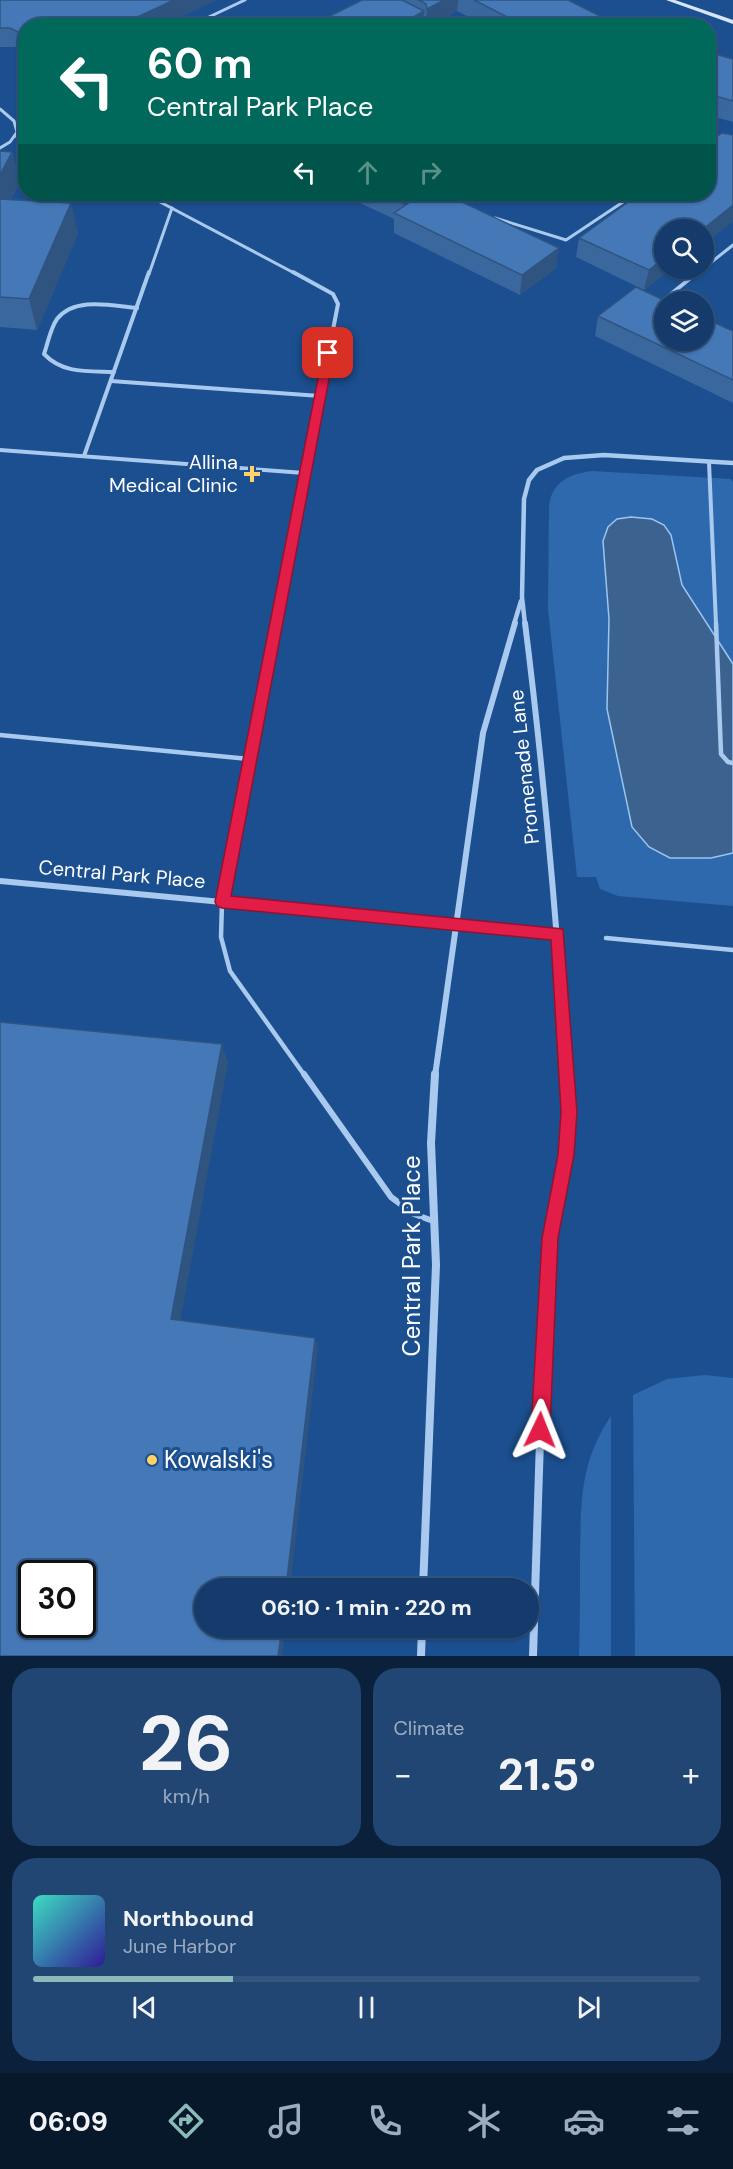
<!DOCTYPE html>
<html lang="en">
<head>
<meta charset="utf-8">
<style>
	:root { --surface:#143b6b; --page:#214673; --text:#f1f3f6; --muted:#9dadc1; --line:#33557e; --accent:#8bbbb9 }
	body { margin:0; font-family:"DM Sans",sans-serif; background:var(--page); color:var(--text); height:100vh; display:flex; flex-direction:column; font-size:22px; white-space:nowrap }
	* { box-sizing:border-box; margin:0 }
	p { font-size:20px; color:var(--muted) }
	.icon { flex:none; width:33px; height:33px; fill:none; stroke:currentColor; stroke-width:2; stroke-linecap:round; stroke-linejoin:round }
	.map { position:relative; height:1656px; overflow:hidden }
	.side { display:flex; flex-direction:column; gap:12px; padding:12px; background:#0b203b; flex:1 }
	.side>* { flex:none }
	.top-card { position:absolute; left:18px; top:18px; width:698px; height:183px; border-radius:24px; box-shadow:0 2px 4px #0004,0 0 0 2px var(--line); background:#00695c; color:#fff; overflow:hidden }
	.fabs { position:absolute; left:654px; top:219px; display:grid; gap:12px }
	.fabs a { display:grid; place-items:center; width:60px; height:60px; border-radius:50%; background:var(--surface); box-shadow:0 2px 4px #0004,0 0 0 2px var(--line); font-size:30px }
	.speed { position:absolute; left:18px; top:1560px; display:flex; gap:12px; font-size:30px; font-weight:700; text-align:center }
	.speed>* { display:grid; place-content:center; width:78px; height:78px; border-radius:50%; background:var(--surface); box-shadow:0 2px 4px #0004,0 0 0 2px var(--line); line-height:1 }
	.speed .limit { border:3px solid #111; border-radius:9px; background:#fff; color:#111 }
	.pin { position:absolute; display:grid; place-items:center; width:51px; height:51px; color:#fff; margin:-26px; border-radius:12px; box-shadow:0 3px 9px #0006 }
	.me { position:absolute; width:66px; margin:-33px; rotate:2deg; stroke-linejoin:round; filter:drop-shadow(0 0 4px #0008) }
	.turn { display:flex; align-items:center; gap:21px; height:126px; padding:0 30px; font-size:27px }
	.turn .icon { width:78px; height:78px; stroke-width:2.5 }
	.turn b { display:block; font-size:42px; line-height:51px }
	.lanes { display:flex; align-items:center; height:57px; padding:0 30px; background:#0003; justify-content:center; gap:30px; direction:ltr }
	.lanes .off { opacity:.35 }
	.big { font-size:45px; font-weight:700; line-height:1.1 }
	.side .card { flex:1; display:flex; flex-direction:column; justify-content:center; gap:9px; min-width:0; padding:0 21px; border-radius:24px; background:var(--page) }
	.side .dial { align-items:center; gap:0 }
	.dial b { font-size:78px; line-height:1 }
	.song { display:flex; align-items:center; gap:18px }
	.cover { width:72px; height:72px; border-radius:9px; background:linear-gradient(135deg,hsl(170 70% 55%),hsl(250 70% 35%)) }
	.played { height:6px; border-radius:3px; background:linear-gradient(90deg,var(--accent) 30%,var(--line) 30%) }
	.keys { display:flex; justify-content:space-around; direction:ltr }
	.heat { display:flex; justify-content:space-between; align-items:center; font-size:33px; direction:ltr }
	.side .tiles { flex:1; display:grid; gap:12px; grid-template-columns:1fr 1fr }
	.card:last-child { grid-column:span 2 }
	.trip { position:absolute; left:194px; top:1578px; width:345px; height:60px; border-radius:30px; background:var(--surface); box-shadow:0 2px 4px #0004,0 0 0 2px var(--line); font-weight:700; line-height:60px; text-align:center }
	.menu { display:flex; height:96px; justify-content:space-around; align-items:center; background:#08182b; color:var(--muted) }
	.menu .icon { width:42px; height:42px }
	.menu .on { color:var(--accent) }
	.menu b { font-size:27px; color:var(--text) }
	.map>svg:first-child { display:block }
</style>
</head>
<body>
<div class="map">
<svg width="733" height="1656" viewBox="0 0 733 1656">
	<rect width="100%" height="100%" fill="#1b4f8f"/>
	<!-- green -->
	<g fill="#2e69ad">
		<path d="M592,471L731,479L733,482V906L618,896L600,889L596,877H577L548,609L549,506C552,482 569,474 592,471Z"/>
		<polygon points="705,1375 733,1378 733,1656 635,1656 633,1395 667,1379"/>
		<path d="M611,1416V1656H579C580,1623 580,1591 580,1558C581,1504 579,1463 611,1416Z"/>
	</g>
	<!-- water -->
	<polygon fill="#3c6290" stroke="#9cc4f0" stroke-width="1.5" points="631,517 652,519 664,525 671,535 682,585 733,664 733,853 711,858 670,858 649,847 632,827 607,709 609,619 603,541 608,527 617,519"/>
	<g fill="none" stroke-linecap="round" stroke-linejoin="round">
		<!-- lane-far3 -->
		<g stroke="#a9c9ee" stroke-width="3">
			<polyline points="190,26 245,0"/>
			<polyline points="0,109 14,121 17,132 10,142 0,148"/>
			<polyline points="15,136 26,138"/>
			<polyline points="145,194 296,274"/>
			<polyline points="461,205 478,194"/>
			<polyline points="495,218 566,240 635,194"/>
			<polyline points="704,268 733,245"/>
			<polyline points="149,274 172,208"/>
			<polyline points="696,274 703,268"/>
		</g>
		<!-- lane-far2 -->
		<g stroke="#a9c9ee" stroke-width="4">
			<polyline points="664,305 660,303 698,272"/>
			<path d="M114,372C88,371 63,374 44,354C48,343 50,329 57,319C75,296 113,306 137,308"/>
			<polyline points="111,381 320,396"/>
			<polyline points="0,450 304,473"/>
			<polyline points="84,456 149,272"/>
			<polyline points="709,462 716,624"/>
			<polyline points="276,624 338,304 333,294 293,272"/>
		</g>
		<!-- lane-far1 -->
		<g stroke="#a9c9ee" stroke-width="4.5">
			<polyline points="276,623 222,902 221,937 230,971 305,1076"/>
			<polyline points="716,623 721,754 728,762 733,763"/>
			<polyline points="0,735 249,759"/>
			<polyline points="606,938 733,950"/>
		</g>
		<!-- lane -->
		<polyline stroke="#a9c9ee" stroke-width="6" points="304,1074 391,1197 414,1214 433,1221"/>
		<!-- street-far2 -->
		<g stroke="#a9c9ee" stroke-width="4.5">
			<polyline points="514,624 521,601"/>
			<polyline points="525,624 522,597 524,499 529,480 537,470 564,458 604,455 733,463"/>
		</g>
		<!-- street-far1 -->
		<g stroke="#a9c9ee" stroke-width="6">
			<path d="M525,623C544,774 557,924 567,1076"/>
			<polyline points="0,881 558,934"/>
			<polyline points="435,1076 483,733 515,623"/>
		</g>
		<!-- street -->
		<g stroke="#a9c9ee" stroke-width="8">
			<polyline points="423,1588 436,1265 431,1143 435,1074"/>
			<polyline points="421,1656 422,1628"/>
			<polyline points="533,1656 544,1317 550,1238 566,1155 569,1112 567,1074"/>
		</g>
		<!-- secondary -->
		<polygon fill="#d6e6fa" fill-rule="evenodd" points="666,0 675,0 733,20 733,24"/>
	</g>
	<!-- wall -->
	<g fill="#3a679d">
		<polygon points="0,0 26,26 26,53 15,47 0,47"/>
		<polygon points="362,0 568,0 620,26 486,26 457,11 431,26 426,26 425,22 424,22 423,26 310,26"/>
		<polygon points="708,52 733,59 733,122 708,115"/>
		<polygon points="733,135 733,221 704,244 704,230 664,268 672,268 644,290 576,257 579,238"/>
		<polygon points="0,151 12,152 20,182 11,199 78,233 37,330 0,327"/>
		<polygon points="341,194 449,194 447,195 556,268 520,295 394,233 394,219"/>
		<polygon points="598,316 733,331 733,403 595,336"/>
	</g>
	<!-- shaded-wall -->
	<g fill="#305480">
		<polygon points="174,0 217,0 162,26 118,26"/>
		<polygon points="444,0 458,0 457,11 431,26 426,26 427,9"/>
		<polygon points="424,11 423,26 398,26"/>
		<polygon points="12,152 20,182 0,222 0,175"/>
		<polygon points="419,194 449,194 408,220 403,218 404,204"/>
		<polygon points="71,203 78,233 37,330 29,299"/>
		<polygon points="733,205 733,221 704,244 704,230 702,230"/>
		<polygon points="559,248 556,268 520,295 522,275"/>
		<polygon points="664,258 664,268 672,268 644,290 649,270"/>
		<polygon points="222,1044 228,1063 179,1328 171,1319"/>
		<polygon points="315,1338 318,1347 290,1588 286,1588"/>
		<polygon points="282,1628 285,1628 282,1656 278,1656"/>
	</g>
	<!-- building -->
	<g fill="#4478b7" stroke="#305480" stroke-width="1.5" fill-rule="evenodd">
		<polygon points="0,0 174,0 118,26 26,26 26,36 10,28 0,28"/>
		<polygon points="362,0 402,0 424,11 398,26 310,26"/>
		<polygon points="419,0 444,0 427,9 426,4"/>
		<polygon points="474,0 568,0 620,26 525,26"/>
		<polygon points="708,52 733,59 733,101 708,94"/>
		<polygon points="722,133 733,135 733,205 702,230 664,230 664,258 649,270 579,238 639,194 708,194 708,143"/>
		<polygon points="0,151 12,152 0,175"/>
		<polygon points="382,194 419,194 404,204"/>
		<polygon points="422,194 445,194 559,248 522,275 394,213"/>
		<polygon points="0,199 71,203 29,299 0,297"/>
		<polygon points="636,287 668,302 664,302 664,340 704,340 704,318 733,331 733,380 598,316"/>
		<path d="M0,1022L222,1044L171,1319L315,1338L286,1588H204V1628H282L278,1656H0ZM32,1574H82V1624H32Z"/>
	</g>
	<!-- route -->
	<polygon fill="#e11d48" stroke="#92132f" stroke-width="1.5" points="328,350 334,353 231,896 563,929 577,1112 574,1155 558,1238 550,1430 547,1437 540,1439 534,1437 531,1430 542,1238 558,1155 561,1112 551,940 222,908 217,906 215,902 323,353"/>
	<!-- markers -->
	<g fill="#ffd166" stroke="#1b4f8f" stroke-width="2">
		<path d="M249 465h6v6h6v6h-6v6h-6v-6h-6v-6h6z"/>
		<circle cx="152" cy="1460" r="6"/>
	</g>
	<g text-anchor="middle" stroke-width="6" stroke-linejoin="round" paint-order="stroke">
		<!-- poi labels -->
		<g font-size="20" fill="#fff" stroke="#1b4f8f" text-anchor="end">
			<text x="238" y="469">Allina<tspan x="238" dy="23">Medical Clinic</tspan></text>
		</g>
		<!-- street labels -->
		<g font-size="20" fill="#fff" stroke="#1b4f8f">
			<text transform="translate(524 767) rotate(-96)" y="7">Promenade Lane</text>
			<text transform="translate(122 874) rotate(5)" y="7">Central Park Place</text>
		</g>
		<!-- near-street labels -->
		<g font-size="24" fill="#fff" stroke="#1b4f8f">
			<text transform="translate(412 1256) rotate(-90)" y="8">Central Park Place</text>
		</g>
		<!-- near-poi labels -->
		<g font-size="24" fill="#fff" stroke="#1b4f8f" text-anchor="start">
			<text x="164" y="1468">Kowalski's</text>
		</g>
	</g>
</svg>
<div class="fabs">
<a><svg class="icon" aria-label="search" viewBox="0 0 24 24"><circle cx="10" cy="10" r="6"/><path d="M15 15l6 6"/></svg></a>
<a><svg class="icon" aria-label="layers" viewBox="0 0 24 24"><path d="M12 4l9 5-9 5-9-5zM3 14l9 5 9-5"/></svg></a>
</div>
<div class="speed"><div class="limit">30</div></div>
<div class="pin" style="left:328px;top:353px;background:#d93025"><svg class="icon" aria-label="arrive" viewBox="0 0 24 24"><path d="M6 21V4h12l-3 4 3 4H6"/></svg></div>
<svg class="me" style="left:540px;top:1430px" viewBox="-20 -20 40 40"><path d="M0-17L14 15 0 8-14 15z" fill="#e11d48" stroke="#fff" stroke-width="4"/></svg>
<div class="trip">06:10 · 1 min · 220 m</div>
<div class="top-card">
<div class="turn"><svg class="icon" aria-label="left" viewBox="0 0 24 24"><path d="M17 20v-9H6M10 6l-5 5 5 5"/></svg><div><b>60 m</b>Central Park Place</div></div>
<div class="lanes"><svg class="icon" aria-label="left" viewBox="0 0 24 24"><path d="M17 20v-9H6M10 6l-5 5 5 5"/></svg><svg class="icon off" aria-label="ahead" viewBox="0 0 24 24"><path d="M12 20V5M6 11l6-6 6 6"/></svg><svg class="icon off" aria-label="right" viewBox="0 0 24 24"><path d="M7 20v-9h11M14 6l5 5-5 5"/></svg></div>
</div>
</div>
<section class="side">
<div class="tiles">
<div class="card dial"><b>26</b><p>km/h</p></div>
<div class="card"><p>Climate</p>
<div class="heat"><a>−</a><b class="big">21.5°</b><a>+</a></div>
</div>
<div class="card">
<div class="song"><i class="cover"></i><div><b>Northbound</b><p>June Harbor</p></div></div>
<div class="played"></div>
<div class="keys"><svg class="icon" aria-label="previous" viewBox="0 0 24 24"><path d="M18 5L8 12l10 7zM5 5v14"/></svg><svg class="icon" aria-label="pause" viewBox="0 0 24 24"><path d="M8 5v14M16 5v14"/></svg><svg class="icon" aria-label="next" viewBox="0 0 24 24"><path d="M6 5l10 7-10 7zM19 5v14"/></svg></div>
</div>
</div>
</section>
<nav class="menu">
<b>06:09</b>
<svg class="icon on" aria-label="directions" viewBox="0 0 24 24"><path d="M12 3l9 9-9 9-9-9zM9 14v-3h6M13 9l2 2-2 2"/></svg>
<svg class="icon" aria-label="music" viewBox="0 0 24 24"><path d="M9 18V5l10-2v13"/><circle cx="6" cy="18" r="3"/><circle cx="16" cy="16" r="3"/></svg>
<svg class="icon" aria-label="phone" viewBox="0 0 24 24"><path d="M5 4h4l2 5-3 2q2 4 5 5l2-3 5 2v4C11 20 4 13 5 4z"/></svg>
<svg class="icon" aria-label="climate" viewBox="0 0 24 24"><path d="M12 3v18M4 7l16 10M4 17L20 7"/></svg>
<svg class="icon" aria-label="car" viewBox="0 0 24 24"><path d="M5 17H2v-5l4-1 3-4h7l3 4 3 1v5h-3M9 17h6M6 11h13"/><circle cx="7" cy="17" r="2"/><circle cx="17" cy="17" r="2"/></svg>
<svg class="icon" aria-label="filters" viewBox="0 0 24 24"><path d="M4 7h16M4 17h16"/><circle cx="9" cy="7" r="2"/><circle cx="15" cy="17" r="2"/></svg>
</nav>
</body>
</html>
